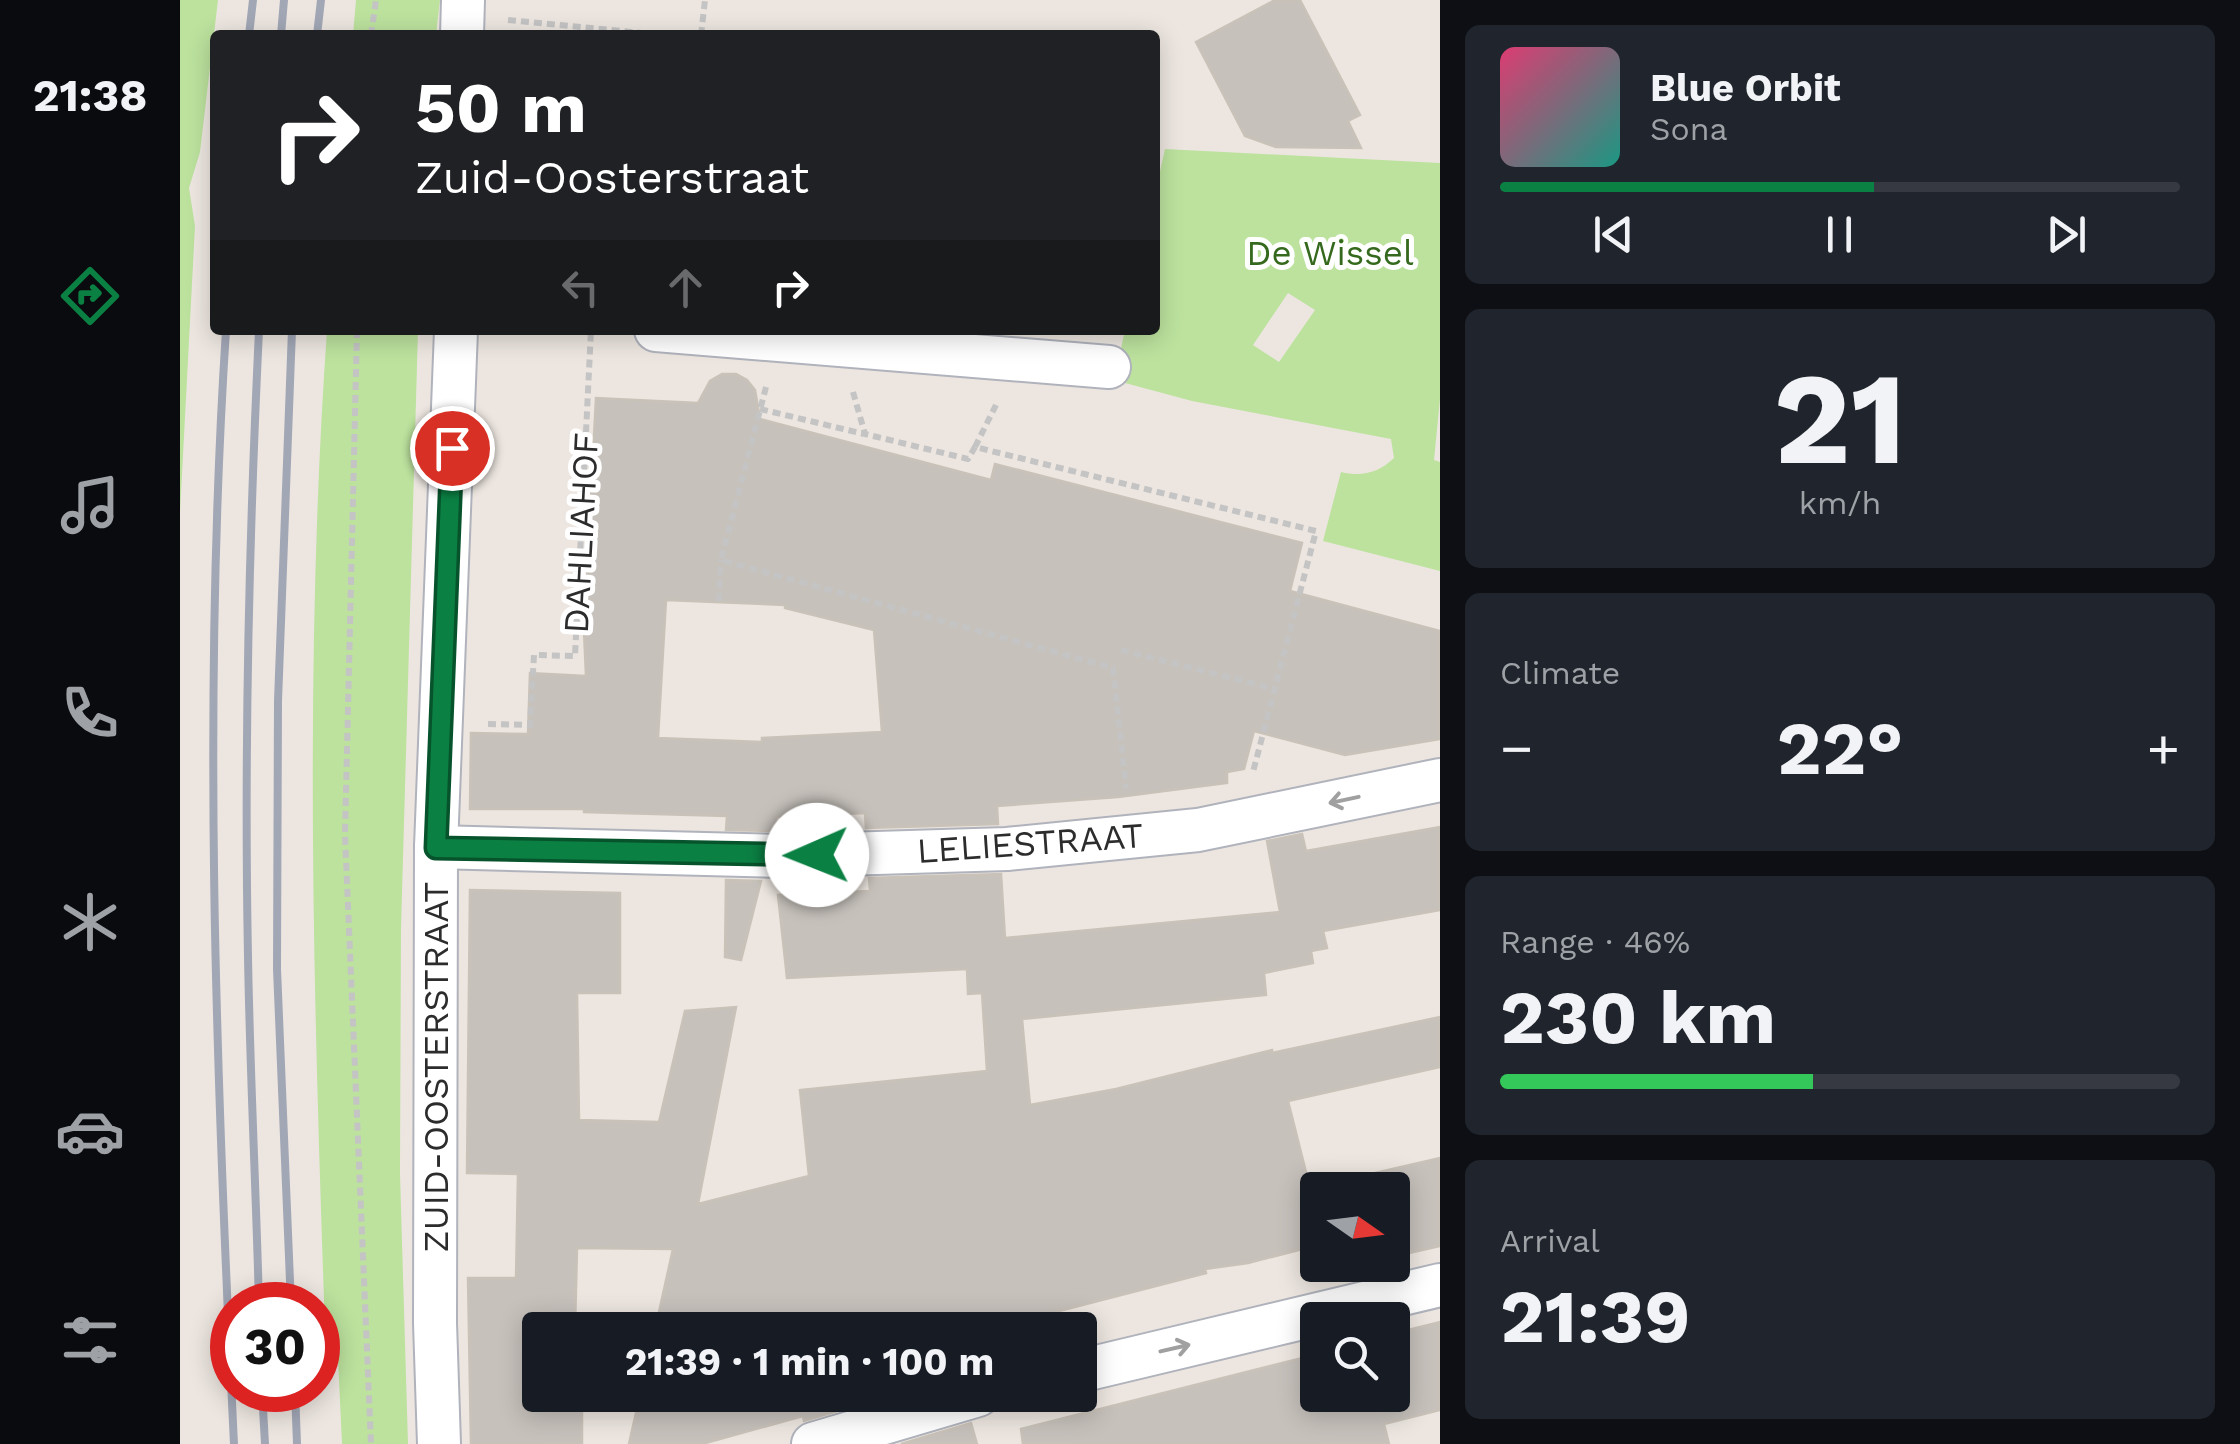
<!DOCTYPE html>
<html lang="en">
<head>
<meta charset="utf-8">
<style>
	:root { --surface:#171b24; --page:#20242c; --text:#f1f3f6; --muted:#9ea1a6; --line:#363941; --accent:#0b8043 }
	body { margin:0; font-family:"Work Sans",sans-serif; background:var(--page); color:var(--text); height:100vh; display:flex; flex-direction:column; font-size:38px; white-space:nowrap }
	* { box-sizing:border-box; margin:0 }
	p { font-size:32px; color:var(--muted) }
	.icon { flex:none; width:55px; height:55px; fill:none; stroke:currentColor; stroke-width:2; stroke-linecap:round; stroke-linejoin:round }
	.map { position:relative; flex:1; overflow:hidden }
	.drawer { display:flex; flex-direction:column; gap:25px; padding:25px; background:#0d0f14; width:800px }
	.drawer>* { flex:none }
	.hud { position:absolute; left:30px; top:30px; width:950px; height:305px; border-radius:10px; box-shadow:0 5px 25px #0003; background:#202124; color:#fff; overflow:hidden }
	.needle { width:65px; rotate:104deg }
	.controls { position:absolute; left:1120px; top:1172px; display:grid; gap:20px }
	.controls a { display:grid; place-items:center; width:110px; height:110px; border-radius:10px; background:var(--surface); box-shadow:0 5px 25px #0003; font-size:50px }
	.speed { position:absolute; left:30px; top:1282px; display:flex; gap:20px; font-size:50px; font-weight:700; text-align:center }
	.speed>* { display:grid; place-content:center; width:130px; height:130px; border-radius:50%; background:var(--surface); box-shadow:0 5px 25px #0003; line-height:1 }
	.speed .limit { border:15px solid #d22; background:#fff; color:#111 }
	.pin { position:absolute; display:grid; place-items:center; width:85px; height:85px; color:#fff; margin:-42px; border:5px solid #fff; border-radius:50%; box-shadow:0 2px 10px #0007 }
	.me { position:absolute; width:110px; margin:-55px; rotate:269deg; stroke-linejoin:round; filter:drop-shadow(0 0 8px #0008) }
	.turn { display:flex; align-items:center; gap:35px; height:210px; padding:0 40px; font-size:45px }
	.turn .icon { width:130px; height:130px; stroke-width:2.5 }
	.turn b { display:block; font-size:70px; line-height:85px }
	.lanes { display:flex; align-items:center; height:95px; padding:0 40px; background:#0003; justify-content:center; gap:50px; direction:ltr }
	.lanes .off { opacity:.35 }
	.big { font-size:75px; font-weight:700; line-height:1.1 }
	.drawer .tile { flex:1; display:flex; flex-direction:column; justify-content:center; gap:15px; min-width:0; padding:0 35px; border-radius:15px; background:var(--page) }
	.drawer .dial { align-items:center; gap:0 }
	.dial b { font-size:130px; line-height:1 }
	.song { display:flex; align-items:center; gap:30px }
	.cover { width:120px; height:120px; border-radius:15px; background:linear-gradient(135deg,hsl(340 70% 55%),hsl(170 70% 35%)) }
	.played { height:10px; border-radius:5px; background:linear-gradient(90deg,var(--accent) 55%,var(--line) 55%) }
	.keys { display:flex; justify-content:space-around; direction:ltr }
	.heat { display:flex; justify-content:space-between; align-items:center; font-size:55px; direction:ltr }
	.charge { height:15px; border-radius:8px; background:linear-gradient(90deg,#34c759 46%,var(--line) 0) }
	.trip { position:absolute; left:342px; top:1312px; width:575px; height:100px; border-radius:10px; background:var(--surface); box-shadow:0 5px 25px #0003; font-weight:700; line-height:100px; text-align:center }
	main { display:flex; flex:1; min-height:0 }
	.menu { display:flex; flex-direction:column; width:180px; justify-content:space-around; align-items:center; background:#090b0e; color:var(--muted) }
	.menu .icon { width:70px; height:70px }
	.menu .on { color:var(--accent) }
	.menu b { font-size:45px; color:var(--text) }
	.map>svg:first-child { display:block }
</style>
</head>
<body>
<main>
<nav class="menu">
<b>21:38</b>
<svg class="icon on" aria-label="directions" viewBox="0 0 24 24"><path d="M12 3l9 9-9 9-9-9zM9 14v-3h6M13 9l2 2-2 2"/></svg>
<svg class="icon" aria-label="music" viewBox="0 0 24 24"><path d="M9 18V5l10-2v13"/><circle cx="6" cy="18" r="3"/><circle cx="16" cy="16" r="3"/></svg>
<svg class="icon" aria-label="phone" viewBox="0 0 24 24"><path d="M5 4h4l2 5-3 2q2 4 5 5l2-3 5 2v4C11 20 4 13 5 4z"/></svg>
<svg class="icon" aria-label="climate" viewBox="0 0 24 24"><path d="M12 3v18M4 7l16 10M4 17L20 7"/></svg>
<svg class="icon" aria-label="car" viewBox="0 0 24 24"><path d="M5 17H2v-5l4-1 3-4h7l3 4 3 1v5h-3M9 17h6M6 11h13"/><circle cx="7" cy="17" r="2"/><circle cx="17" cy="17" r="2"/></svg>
<svg class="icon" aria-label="filters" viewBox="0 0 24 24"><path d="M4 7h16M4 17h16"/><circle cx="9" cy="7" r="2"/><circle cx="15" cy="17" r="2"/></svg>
</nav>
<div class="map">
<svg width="1260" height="1444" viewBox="0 0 1260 1444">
	<rect width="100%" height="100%" fill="#ede6e0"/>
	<!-- green -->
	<g fill="#bce29e" fill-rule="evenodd">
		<polygon points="0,0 38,0 20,152 9,188 15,226 0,513"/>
		<polygon points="176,0 260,0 256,35 173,35"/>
		<path d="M985,149L1260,163V399L1254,460L1260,462V571L1143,541L1161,472C1182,477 1198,473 1214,458L1211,439L1012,401L934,380L945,330H975V194ZM1108,293L1135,310L1099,362L1073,345Z"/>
		<path d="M147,330H238L221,929L220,1174L228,1444H162L158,1359L146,1358C134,1015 123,672 147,330Z"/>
	</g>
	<!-- building -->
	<g fill="#c6c1bb" stroke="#c9c2b9" stroke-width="2.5" fill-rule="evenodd">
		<polygon points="1095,0 1120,0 1180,115 1168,121 1181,148 1096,147 1065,136 1016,42"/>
		<path d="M542,374H556L567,380L575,390L580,419L811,480L815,464L1122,543L1110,591L1260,631V739L1165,755L1074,731L1064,769L1047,772V783L938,797L817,806L818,824L686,828L685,813L597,817L593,831L546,830L547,816L404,812V809H290L291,733L348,734L350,673L406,676L404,631L416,398L518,403L530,381ZM486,600L605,605V608L694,630L702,732L582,738V742L478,738Z"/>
		<polygon points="1260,827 1260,910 1143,931 1147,948 1131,951 1133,963 1084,973 1086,995 842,1019 850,1105 936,1089 1092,1050 1092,1053 1260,1017 1260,1067 1108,1101 1130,1188 1260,1158 1260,1246 1212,1257 1212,1190 1138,1190 1138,1245 1068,1263 1025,1269 1026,1273 829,1324 830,1330 475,1330 493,1249 397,1248 395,1329 403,1330 360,1330 360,1395 402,1395 402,1444 291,1444 288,1278 336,1278 338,1174 287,1173 290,890 440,893 440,993 397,993 399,1120 479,1122 505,1011 556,1007 518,1204 629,1176 620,1090 807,1071 802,993 788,994 787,969 607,978 598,895 690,891 689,878 821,874 825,938 1100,912 1087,841 1122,834 1126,851"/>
		<polygon points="546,880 581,881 561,960 545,957"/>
		<polygon points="1260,1322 1260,1410 1204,1424 1209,1444 843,1444 841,1429 1138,1354 1138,1395 1212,1395 1212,1334"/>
		<polygon points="460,1395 710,1395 624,1421 623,1416 522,1444 449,1444"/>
		<polygon points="791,1423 797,1444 721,1444"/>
	</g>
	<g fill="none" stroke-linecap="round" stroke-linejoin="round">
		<defs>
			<g id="minor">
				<polyline points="282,35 283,0"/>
				<polyline points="476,330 929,367"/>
				<polyline points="256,847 599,856 827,849 1018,830 1260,780"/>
				<polyline points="900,1371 1260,1285"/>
				<polyline points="259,1444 255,1323 256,847 276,330"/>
				<polyline points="633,1444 798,1395"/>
			</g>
		</defs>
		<!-- minor casing -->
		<use href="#minor" stroke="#b0b3bc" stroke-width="46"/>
		<!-- path -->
		<g stroke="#c4c4c4" stroke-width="6" stroke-dasharray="8 5" stroke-linecap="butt">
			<polyline points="328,20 482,35"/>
			<polyline points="191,35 196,0"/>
			<polyline points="521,35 525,0"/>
			<polyline points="177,330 165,835 191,1444"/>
			<polyline points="586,387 541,560 933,668 946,788"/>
			<polyline points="673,392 685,434 788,459 795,447"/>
			<polyline points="816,405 795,447 1136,531 1073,772"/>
			<polyline points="580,409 684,434"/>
			<polyline points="539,601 541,560"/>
			<polyline points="941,650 1095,689"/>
			<polyline points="308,724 350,725 354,655 395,656 411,330"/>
		</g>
		<!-- minor -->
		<use href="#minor" stroke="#fff" stroke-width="42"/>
		<!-- rail -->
		<g stroke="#a2a7b6" stroke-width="8">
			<polyline points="69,35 73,0"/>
			<polyline points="101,35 104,0"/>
			<polyline points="137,35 141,0"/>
			<path d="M46,330C22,700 36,1074 54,1444"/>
			<path d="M79,330C69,539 64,748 68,957C70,1073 76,1189 79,1305"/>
			<polyline points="111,1305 97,969 98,701 112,330"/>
			<polyline points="82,1390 85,1444"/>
			<polyline points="115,1390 117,1444"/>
		</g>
	</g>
	<!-- one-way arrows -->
	<defs><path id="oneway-shaft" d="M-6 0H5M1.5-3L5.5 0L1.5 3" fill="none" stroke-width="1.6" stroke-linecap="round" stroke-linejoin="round" transform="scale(2.5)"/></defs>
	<g stroke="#a0a0a0">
		<use href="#oneway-shaft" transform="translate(1164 800) rotate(168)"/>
		<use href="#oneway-shaft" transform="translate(995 1348) rotate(-13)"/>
	</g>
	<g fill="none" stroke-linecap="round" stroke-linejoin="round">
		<defs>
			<polyline id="route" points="272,448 256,848 637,855"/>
		</defs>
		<!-- route casing -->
		<use href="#route" stroke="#07532c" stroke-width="25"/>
		<!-- route -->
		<use href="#route" stroke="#0b8043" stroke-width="18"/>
	</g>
	<g text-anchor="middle" stroke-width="10" stroke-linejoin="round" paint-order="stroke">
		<!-- park labels -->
		<g font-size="35" fill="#35691d" stroke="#fff">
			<text x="1150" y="265">De Wissel</text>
		</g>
		<!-- street labels -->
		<g font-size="35" fill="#2c2c2c" stroke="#fff">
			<text transform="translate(401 533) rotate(-87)" y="12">DAHLIAHOF</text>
			<text transform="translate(850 843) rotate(-4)" y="12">LELIESTRAAT</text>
			<text transform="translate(256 1067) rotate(-90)" y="12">ZUID-OOSTERSTRAAT</text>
		</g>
	</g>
</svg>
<div class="controls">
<a><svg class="needle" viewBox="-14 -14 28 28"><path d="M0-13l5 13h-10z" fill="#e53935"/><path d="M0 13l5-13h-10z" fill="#9ea1a6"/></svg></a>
<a><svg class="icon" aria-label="search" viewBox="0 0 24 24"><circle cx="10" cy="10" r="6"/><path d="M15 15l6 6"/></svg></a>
</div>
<div class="speed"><div class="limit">30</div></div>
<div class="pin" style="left:272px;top:448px;background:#d93025"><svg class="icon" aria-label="arrive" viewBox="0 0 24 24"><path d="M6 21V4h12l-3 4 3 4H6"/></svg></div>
<svg class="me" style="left:637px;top:855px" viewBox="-20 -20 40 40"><circle r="19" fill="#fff"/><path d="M0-13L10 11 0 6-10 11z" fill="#0b8043"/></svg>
<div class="trip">21:39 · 1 min · 100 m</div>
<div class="hud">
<div class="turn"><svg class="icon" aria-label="right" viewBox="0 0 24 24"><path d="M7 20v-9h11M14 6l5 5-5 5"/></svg><div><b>50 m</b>Zuid-Oosterstraat</div></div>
<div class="lanes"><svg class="icon off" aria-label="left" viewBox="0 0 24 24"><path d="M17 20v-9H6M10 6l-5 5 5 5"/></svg><svg class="icon off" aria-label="ahead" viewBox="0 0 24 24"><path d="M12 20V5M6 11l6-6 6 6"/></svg><svg class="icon" aria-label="right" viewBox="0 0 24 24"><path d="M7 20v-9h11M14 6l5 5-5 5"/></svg></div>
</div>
</div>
<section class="drawer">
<div class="tile">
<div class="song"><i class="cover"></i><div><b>Blue Orbit</b><p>Sona</p></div></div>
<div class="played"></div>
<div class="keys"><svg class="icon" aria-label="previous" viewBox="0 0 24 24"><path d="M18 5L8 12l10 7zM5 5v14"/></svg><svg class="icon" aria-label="pause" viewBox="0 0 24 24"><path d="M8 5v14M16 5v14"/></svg><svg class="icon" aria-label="next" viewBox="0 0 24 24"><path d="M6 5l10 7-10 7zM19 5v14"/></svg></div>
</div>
<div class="tile dial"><b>21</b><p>km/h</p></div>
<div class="tile"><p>Climate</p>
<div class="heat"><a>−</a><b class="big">22°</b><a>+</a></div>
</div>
<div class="tile"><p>Range · 46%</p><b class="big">230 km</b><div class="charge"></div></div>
<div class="tile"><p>Arrival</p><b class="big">21:39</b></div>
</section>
</main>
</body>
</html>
